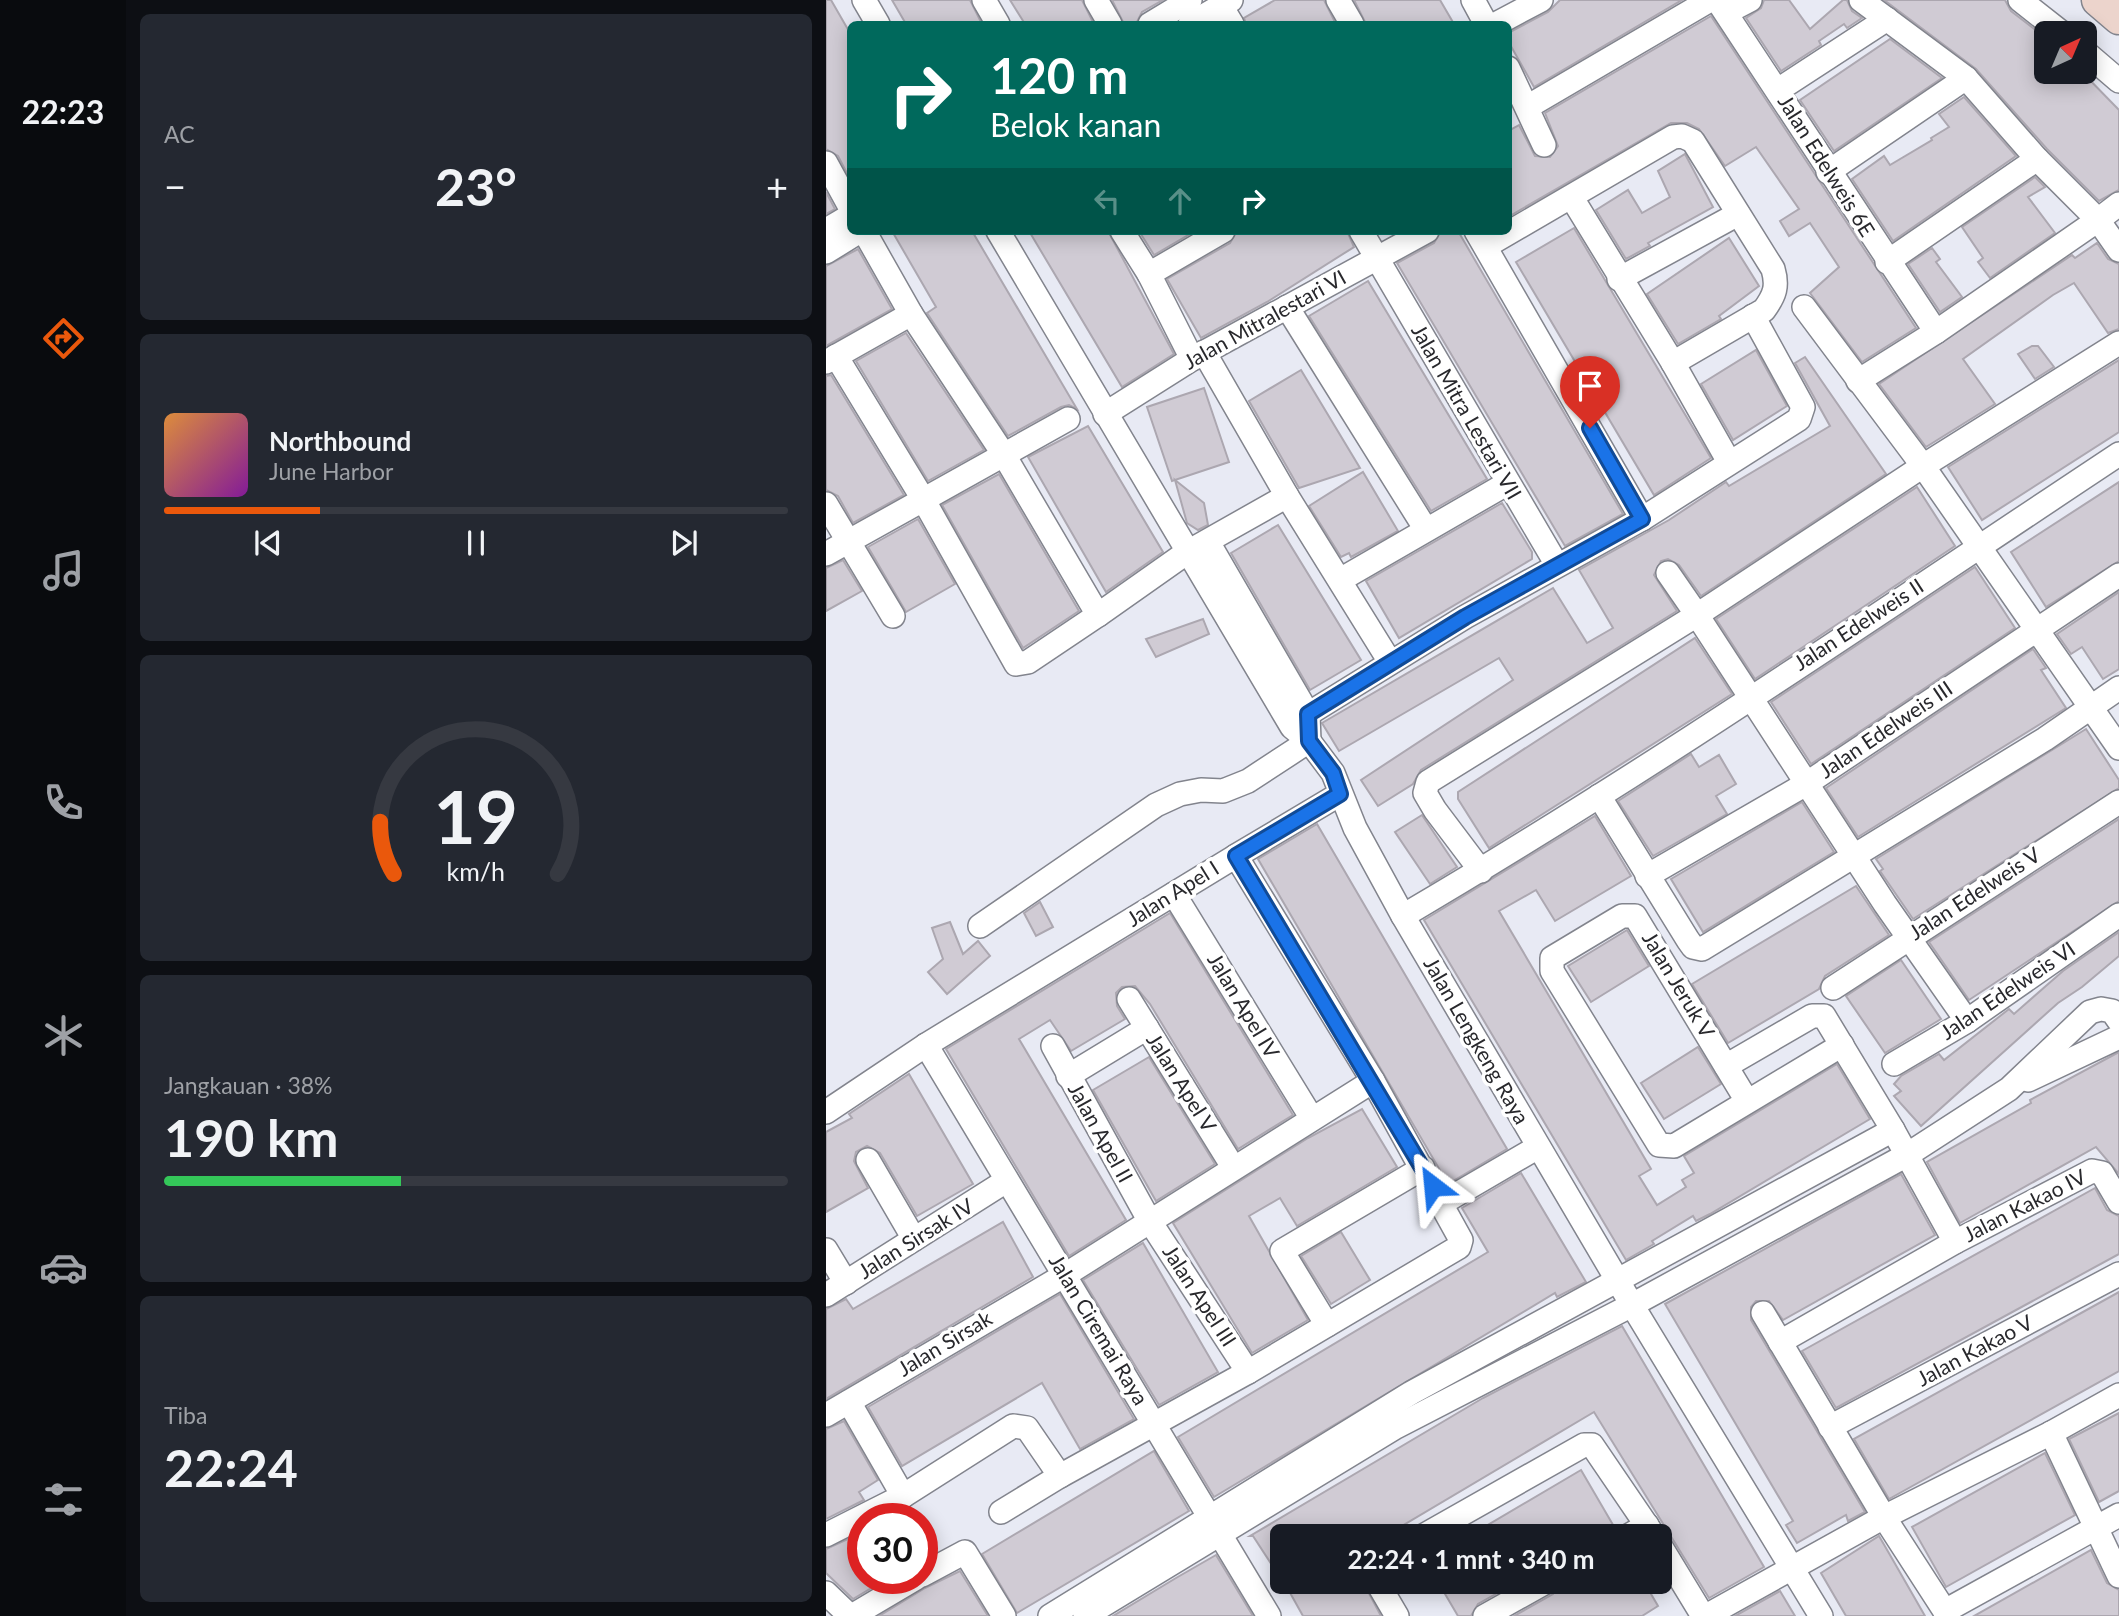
<!DOCTYPE html>
<html lang="id">
<head>
<meta charset="utf-8">
<style>
	:root { --surface:#171b24; --page:#242831; --text:#f1f3f6; --muted:#9ea1a6; --line:#363941; --accent:#ea580c }
	body { margin:0; font-family:Lato,sans-serif; background:var(--page); color:var(--text); height:100vh; display:flex; flex-direction:column; font-size:26px; white-space:nowrap }
	* { box-sizing:border-box; margin:0 }
	p { font-size:23px; color:var(--muted) }
	.icon { flex:none; width:38px; height:38px; fill:none; stroke:currentColor; stroke-width:2; stroke-linecap:round; stroke-linejoin:round }
	.map { position:relative; flex:1; overflow:hidden }
	.details { display:flex; flex-direction:column; gap:14px; padding:14px; background:#0d0f14; width:700px }
	.details>* { flex:none }
	.banner { position:absolute; left:21px; top:21px; width:665px; height:214px; border-radius:10px; box-shadow:0 4px 18px #0003; background:#00695c; color:#fff; overflow:hidden }
	.needle { width:46px; rotate:44deg }
	.buttons { position:absolute; left:1208px; top:21px; display:grid; gap:14px }
	.buttons a { display:grid; place-items:center; width:63px; height:63px; border-radius:10px; background:var(--surface); box-shadow:0 4px 18px #0003; font-size:35px }
	.speed { position:absolute; left:21px; top:1503px; display:flex; gap:14px; font-size:35px; font-weight:700; text-align:center }
	.speed>* { display:grid; place-content:center; width:91px; height:91px; border-radius:50%; background:var(--surface); box-shadow:0 4px 18px #0003; line-height:1 }
	.speed .limit { border:10px solid #d22; background:#fff; color:#111 }
	.pin { position:absolute; display:grid; place-items:center; width:60px; height:60px; color:#fff; margin:-72px -30px; border-radius:50% 50% 50% 0; rotate:-45deg; box-shadow:0 0 7px #0007 }
	.pin .icon { rotate:45deg }
	.me { position:absolute; width:77px; margin:-38px; rotate:331deg; stroke-linejoin:round; filter:drop-shadow(0 0 5px #0008) }
	.turn { display:flex; align-items:center; gap:24px; height:147px; padding:0 28px; font-size:32px }
	.turn .icon { width:91px; height:91px; stroke-width:2.5 }
	.turn b { display:block; font-size:49px; line-height:60px }
	.lanes { display:flex; align-items:center; height:66px; padding:0 28px; background:#0003; justify-content:center; gap:35px; direction:ltr }
	.lanes .off { opacity:.35 }
	.big { font-size:52px; font-weight:700; line-height:1.1 }
	.details .card { flex:1; display:flex; flex-direction:column; justify-content:center; gap:10px; min-width:0; padding:0 24px; border-radius:10px; background:var(--page) }
	.details .dial { align-items:center; gap:0 }
	.dial svg { height:182px; overflow:visible; fill:none; stroke:var(--line); stroke-width:7; stroke-linecap:round; text-anchor:middle }
	.dial text { fill:var(--text); stroke:none }
	.song { display:flex; align-items:center; gap:21px }
	.cover { width:84px; height:84px; border-radius:10px; background:linear-gradient(135deg,hsl(30 70% 55%),hsl(290 70% 35%)) }
	.played { height:7px; border-radius:4px; background:linear-gradient(90deg,var(--accent) 25%,var(--line) 25%) }
	.keys { display:flex; justify-content:space-around; direction:ltr }
	.heat { display:flex; justify-content:space-between; align-items:center; font-size:38px; direction:ltr }
	.charge { height:10px; border-radius:5px; background:linear-gradient(90deg,#34c759 38%,var(--line) 0) }
	.trip { position:absolute; left:444px; top:1524px; width:402px; height:70px; border-radius:10px; background:var(--surface); box-shadow:0 4px 18px #0003; font-weight:700; line-height:70px; text-align:center }
	main { display:flex; flex:1; min-height:0 }
	.dock { display:flex; flex-direction:column; width:126px; justify-content:space-around; align-items:center; background:#090b0e; color:var(--muted) }
	.dock .icon { width:49px; height:49px }
	.dock .current { color:var(--accent) }
	.dock b { font-size:32px; color:var(--text) }
	.map>svg:first-child { display:block }
</style>
</head>
<body>
<main>
<nav class="dock">
<b>22:23</b>
<svg class="icon current" aria-label="directions" viewBox="0 0 24 24"><path d="M12 3l9 9-9 9-9-9zM9 14v-3h6M13 9l2 2-2 2"/></svg>
<svg class="icon" aria-label="music" viewBox="0 0 24 24"><path d="M9 18V5l10-2v13"/><circle cx="6" cy="18" r="3"/><circle cx="16" cy="16" r="3"/></svg>
<svg class="icon" aria-label="phone" viewBox="0 0 24 24"><path d="M5 4h4l2 5-3 2q2 4 5 5l2-3 5 2v4C11 20 4 13 5 4z"/></svg>
<svg class="icon" aria-label="climate" viewBox="0 0 24 24"><path d="M12 3v18M4 7l16 10M4 17L20 7"/></svg>
<svg class="icon" aria-label="car" viewBox="0 0 24 24"><path d="M5 17H2v-5l4-1 3-4h7l3 4 3 1v5h-3M9 17h6M6 11h13"/><circle cx="7" cy="17" r="2"/><circle cx="17" cy="17" r="2"/></svg>
<svg class="icon" aria-label="filters" viewBox="0 0 24 24"><path d="M4 7h16M4 17h16"/><circle cx="9" cy="7" r="2"/><circle cx="15" cy="17" r="2"/></svg>
</nav>
<section class="details">
<div class="card"><p>AC</p>
<div class="heat"><a>−</a><b class="big">23°</b><a>+</a></div>
</div>
<div class="card">
<div class="song"><i class="cover"></i><div><b>Northbound</b><p>June Harbor</p></div></div>
<div class="played"></div>
<div class="keys"><svg class="icon" aria-label="previous" viewBox="0 0 24 24"><path d="M18 5L8 12l10 7zM5 5v14"/></svg><svg class="icon" aria-label="pause" viewBox="0 0 24 24"><path d="M8 5v14M16 5v14"/></svg><svg class="icon" aria-label="next" viewBox="0 0 24 24"><path d="M6 5l10 7-10 7zM19 5v14"/></svg></div>
</div>
<div class="card dial"><svg viewBox="0 0 100 80">
<path d="M14 69A42 42 0 1 1 86 69"/>
<path d="M14 69A42 42 0 0 1 8 46" stroke="#ea580c"/>
<text x="50" y="56" font-size="32" font-weight="700">19</text>
<text x="50" y="72" font-size="11">km/h</text>
</svg></div>
<div class="card"><p>Jangkauan · 38%</p><b class="big">190 km</b><div class="charge"></div></div>
<div class="card"><p>Tiba</p><b class="big">22:24</b></div>
</section>
<div class="map">
<svg width="1293" height="1616" viewBox="0 0 1293 1616">
	<rect width="100%" height="100%" fill="#e8eaf4"/>
	<!-- building -->
	<g fill="#d0cbd4" stroke="#aca7b0" stroke-width="2">
		<polygon points="0,0 5,0 24,33 24,179 12,156 0,149"/>
		<polygon points="66,0 144,0 156,24 80,24"/>
		<polygon points="184,0 256,0 268,24 199,24"/>
		<polygon points="286,0 337,0 316,12 310,24 298,24"/>
		<polygon points="449,0 498,0 510,24 420,24 418,18"/>
		<polygon points="528,0 614,0 628,24 540,24"/>
		<polygon points="734,0 856,0 708,87 682,41 682,33 722,12"/>
		<polygon points="938,0 963,0 984,29 1017,0 1021,0 1026,11 1036,18 1021,28 1018,24 993,41 995,45 955,71 920,18 935,8"/>
		<polygon points="1058,0 1179,0 1185,11 1220,38 1220,72 1256,72 1293,110 1293,190 1273,201 1221,149 1150,69"/>
		<polygon points="885,16 1090,328 1036,362 984,293 1013,267 984,223 963,236 954,221 973,209 930,147 899,166 873,129 861,123 845,123 682,217 682,131 693,125 709,156 724,157 732,146 719,113"/>
		<polygon points="1064,39 1116,78 1008,151 974,100"/>
		<polygon points="1138,97 1190,156 1067,241 1026,179 1058,156 1064,165 1106,140 1105,138 1123,127 1113,114"/>
		<polygon points="859,154 887,207 822,243 824,246 800,259 770,210 802,190 816,213 844,197 832,171"/>
		<polygon points="1209,177 1219,187 1202,197 1229,233 1164,278 1152,262 1157,258 1136,227"/>
		<polygon points="0,192 9,209 0,214"/>
		<polygon points="748,228 885,458 828,495 690,262"/>
		<polygon points="66,231 146,231 251,409 243,405 235,407 182,436 101,313 110,307"/>
		<polygon points="203,231 282,231 348,354 296,387"/>
		<polygon points="313,231 369,231 328,255"/>
		<polygon points="411,231 521,231 528,247 441,302 375,338 341,279 404,243"/>
		<polygon points="615,231 632,231 797,514 739,546 571,263 608,243"/>
		<polygon points="903,238 933,286 893,316 895,319 852,344 821,294"/>
		<polygon points="1271,243 1282,259 1293,264 1293,329 1282,333 1248,283 1227,295 1137,359 1169,404 1100,447 1053,384 1246,255 1249,258"/>
		<polygon points="1106,248 1114,259 1110,262 1136,297 1114,312 1082,264"/>
		<polygon points="32,249 66,309 0,346 0,266"/>
		<polygon points="542,281 661,479 605,511 483,316"/>
		<polygon points="80,333 158,450 102,481 30,361"/>
		<polygon points="1206,346 1212,346 1228,367 1209,379 1192,354"/>
		<polygon points="930,350 961,406 907,440 875,384"/>
		<polygon points="979,357 1060,474 875,596 853,565 842,559 835,561 828,575 851,611 595,770 587,784 552,806 535,780 687,680 673,658 513,751 496,723 727,588 761,643 787,628 753,570 843,520 900,482 903,486 1004,426 969,363"/>
		<polygon points="1293,360 1293,432 1156,520 1122,467"/>
		<polygon points="475,370 534,468 473,488 423,401"/>
		<polygon points="5,375 78,495 27,523 12,496 0,490 0,376"/>
		<polygon points="378,388 403,462 346,481 321,407"/>
		<polygon points="262,426 337,552 280,592 202,457"/>
		<polygon points="537,472 572,531 525,557 523,553 515,557 483,506"/>
		<polygon points="173,474 253,611 197,648 116,505"/>
		<polygon points="349,480 378,503 382,525 372,530 361,523"/>
		<polygon points="1293,482 1293,561 1220,607 1185,552"/>
		<polygon points="1091,487 1129,546 929,679 890,619"/>
		<polygon points="676,503 706,552 706,559 573,638 540,581"/>
		<polygon points="92,519 129,584 80,612 42,547"/>
		<polygon points="452,525 535,660 484,690 405,553"/>
		<polygon points="17,560 36,591 0,611 0,568"/>
		<polygon points="1149,567 1189,628 985,764 945,702"/>
		<polygon points="1293,592 1293,669 1277,679 1256,647 1245,654 1231,634"/>
		<polygon points="377,619 383,634 330,657 320,639"/>
		<polygon points="869,638 906,694 663,848 632,799 632,792"/>
		<polygon points="1207,649 1220,668 1215,670 1240,708 1032,837 1000,788"/>
		<polygon points="1260,729 1293,780 1293,788 1087,919 1054,871 1057,869 1050,859"/>
		<polygon points="865,754 873,767 893,755 910,784 890,796 901,814 827,856 792,801"/>
		<polygon points="976,802 1008,852 877,932 845,879"/>
		<polygon points="596,815 631,867 604,884 569,832"/>
		<polygon points="769,816 805,876 729,921 710,890 673,911 825,1169 813,1176 831,1205 860,1187 856,1180 868,1173 858,1156 1011,1064 1044,1119 884,1214 870,1221 867,1216 826,1241 828,1244 800,1260 598,920"/>
		<polygon points="1293,819 1293,901 1143,1000 1103,942"/>
		<polygon points="491,824 681,1149 622,1184 432,859"/>
		<polygon points="1030,886 1063,935 999,976 993,989 902,1043 866,984"/>
		<polygon points="214,902 227,927 210,936 198,913"/>
		<polygon points="344,913 467,1115 412,1149 324,1004 309,986 296,987 290,993 291,1006 299,1019 245,1051 224,1020 193,1039 300,1220 243,1256 120,1049"/>
		<polygon points="124,922 137,954 152,941 164,956 121,994 102,972 117,959 106,928"/>
		<polygon points="801,930 823,966 765,1002 742,966"/>
		<polygon points="1293,932 1293,956 1256,987 1232,1003 1095,1126 1068,1096 1075,1091 1068,1084 1075,1076 1113,1054 1118,1060 1183,1009 1188,1014 1237,971"/>
		<polygon points="1075,960 1115,1019 1059,1053 1020,996"/>
		<polygon points="872,1047 895,1084 838,1119 815,1083"/>
		<polygon points="1293,1052 1293,1174 1270,1147 1134,1223 1101,1162 1205,1103 1204,1100"/>
		<polygon points="323,1057 389,1164 330,1201 267,1090"/>
		<polygon points="83,1074 147,1184 91,1216 54,1153 41,1146 30,1152 28,1161 42,1188 0,1212 0,1132 26,1118 23,1114"/>
		<polygon points="536,1109 571,1167 471,1226 454,1198 423,1216 482,1320 426,1353 347,1223 482,1138"/>
		<polygon points="695,1173 760,1282 731,1297 729,1293 388,1497 352,1437 662,1252 636,1208"/>
		<polygon points="1075,1174 1109,1235 957,1320 943,1301 930,1301 925,1307 925,1320 1039,1512 1022,1521 1020,1515 971,1543 960,1525 967,1521 839,1304"/>
		<polygon points="1269,1188 1281,1210 1293,1216 1293,1254 1010,1408 976,1351"/>
		<polygon points="177,1222 207,1277 0,1399 0,1309 20,1299 27,1309"/>
		<polygon points="515,1232 544,1280 505,1304 475,1256"/>
		<polygon points="317,1243 392,1372 333,1405 257,1280"/>
		<polygon points="1293,1292 1293,1371 1063,1499 1028,1439"/>
		<polygon points="234,1294 308,1419 254,1449 216,1383 76,1466 42,1407"/>
		<polygon points="796,1326 938,1567 883,1598 768,1412 559,1536 457,1536 457,1582 427,1536 424,1536 657,1398"/>
		<polygon points="1293,1413 1293,1491 1273,1502 1243,1439"/>
		<polygon points="18,1421 52,1480 33,1492 38,1500 0,1519 0,1429"/>
		<polygon points="328,1451 363,1511 191,1613 156,1554"/>
		<polygon points="1219,1453 1249,1515 1120,1587 1086,1527"/>
		<polygon points="755,1470 790,1530 778,1536 643,1536"/>
		<polygon points="37,1532 37,1578 62,1578 27,1599 0,1573 0,1549"/>
		<polygon points="1053,1536 1064,1555 1099,1616 1020,1616 995,1573"/>
		<polygon points="1265,1550 1281,1583 1293,1590 1293,1616 1148,1616"/>
		<polygon points="390,1555 427,1616 287,1616 350,1578"/>
		<polygon points="134,1571 162,1616 53,1616 99,1588"/>
		<polygon points="458,1582 537,1582 555,1616 477,1616"/>
		<polygon points="612,1582 691,1582 652,1604 645,1616 632,1616"/>
		<polygon points="734,1582 818,1582 832,1606 816,1616 688,1616 727,1594"/>
		<polygon points="954,1591 969,1616 909,1616"/>
	</g>
	<g fill="none" stroke-linecap="round" stroke-linejoin="round">
		<defs>
			<g id="street">
				<polyline points="38,0 52,24"/>
				<polyline points="158,0 172,24"/>
				<polyline points="270,0 284,24"/>
				<polyline points="512,0 526,24"/>
				<polyline points="647,0 660,24"/>
				<polyline points="891,0 1110,332"/>
				<polyline points="1035,0 1140,78 1211,159 1272,220 1293,204"/>
				<polyline points="1194,0 1236,33"/>
				<polyline points="395,6 406,24"/>
				<polyline points="901,12 924,0"/>
				<polyline points="324,24 364,0"/>
				<polyline points="364,24 405,0"/>
				<polyline points="670,24 715,0"/>
				<polyline points="1258,51 1293,81"/>
				<polyline points="682,68 718,145"/>
				<polyline points="952,90 1061,19"/>
				<polyline points="703,106 884,0"/>
				<polyline points="0,163 24,207"/>
				<polyline points="1002,172 1140,78"/>
				<polyline points="0,230 24,216"/>
				<polyline points="38,231 85,314 178,455 272,615 360,553 461,496 564,662"/>
				<polyline points="172,231 466,727 483,741 507,773 529,828 577,916 806,1305 995,1616"/>
				<polyline points="296,231 323,274 366,359"/>
				<polyline points="535,231 731,565"/>
				<polyline points="650,231 816,519"/>
				<path d="M660,246L847,137L856,136L867,141L947,269C952,286 949,295 938,310L847,363L746,198"/>
				<polyline points="0,252 34,231"/>
				<polyline points="1061,262 1211,159"/>
				<polyline points="323,274 397,231"/>
				<polyline points="793,279 912,214"/>
				<polyline points="461,307 599,528"/>
				<polyline points="978,307 1097,466 1293,748"/>
				<polyline points="378,352 461,496"/>
				<polyline points="10,356 97,499 190,664 202,662 272,615"/>
				<polyline points="0,362 85,314"/>
				<polyline points="847,363 903,462"/>
				<polyline points="1032,381 1110,332 1272,220 1293,250"/>
				<polyline points="279,414 366,359 601,231"/>
				<polyline points="0,504 67,616"/>
				<polyline points="0,554 242,419"/>
				<polyline points="514,580 682,483"/>
				<polyline points="482,714 639,617 816,519 973,419 977,407 927,316"/>
				<polyline points="773,796 862,940 867,947 876,949 1219,739 1293,688"/>
				<polyline points="410,856 514,794"/>
				<polyline points="655,871 609,810 599,793 602,782 871,615 842,573"/>
				<polyline points="821,876 980,784 1293,575"/>
				<polyline points="348,894 485,1117"/>
				<path d="M577,916C822,772 1056,611 1293,454"/>
				<polyline points="154,926 330,805 354,794 375,790 397,791 422,781 483,741 482,714 382,542"/>
				<polyline points="1007,988 1293,802"/>
				<polyline points="303,999 407,1167"/>
				<polyline points="1141,1021 1059,904 871,615 1097,466 1293,343"/>
				<polyline points="100,1045 443,1616"/>
				<polyline points="227,1046 323,1220 422,1372"/>
				<polyline points="1068,1064 1141,1021 1293,915"/>
				<polyline points="900,1066 986,1016 998,1016 1067,1130 1129,1242"/>
				<polyline points="242,1076 321,1028"/>
				<polyline points="1202,1080 1293,1037"/>
				<polyline points="921,1101 809,916 796,916 726,958 726,971 833,1145 848,1146 1016,1045"/>
				<polyline points="0,1112 100,1045 410,856 547,1081 635,1240 633,1247 422,1372 234,1476 201,1428 187,1426 77,1496 0,1535"/>
				<polyline points="42,1160 88,1239"/>
				<polyline points="616,1203 712,1147"/>
				<polyline points="0,1250 20,1283"/>
				<polyline points="0,1295 180,1181"/>
				<polyline points="937,1313 1058,1517 1225,1433 1293,1395"/>
				<polyline points="501,1325 456,1251 597,1168"/>
				<polyline points="954,1342 1129,1242 1266,1171 1276,1173 1293,1202"/>
				<polyline points="23,1402 77,1496"/>
				<polyline points="0,1415 239,1275 547,1081"/>
				<polyline points="1004,1427 1293,1274"/>
				<polyline points="1225,1433 1293,1576"/>
				<polyline points="175,1512 234,1476"/>
				<polyline points="597,1536 758,1445 766,1445 828,1536"/>
				<polyline points="802,1536 821,1525"/>
				<polyline points="835,1547 877,1616"/>
				<polyline points="96,1575 139,1552 178,1616"/>
				<polyline points="551,1582 571,1616"/>
				<polyline points="0,1593 24,1616"/>
				<polyline points="1119,1611 1293,1515"/>
				<polyline points="26,1616 90,1578"/>
				<polyline points="224,1616 585,1393 1067,1130"/>
				<polyline points="259,1616 570,1427 806,1305 1081,1155 1183,1089 1264,1012 1275,1009 1286,1011 1293,1021"/>
				<polyline points="659,1616 720,1582"/>
				<polyline points="880,1616 1058,1517 1122,1616"/>
			</g>
			<polyline id="secondary" points="1272,0 1293,18"/>
		</defs>
		<!-- street casing -->
		<use href="#street" stroke="#82848d" stroke-width="26"/>
		<!-- secondary casing -->
		<use href="#secondary" stroke="#82848d" stroke-width="35"/>
		<!-- street -->
		<use href="#street" stroke="#fff" stroke-width="23"/>
		<!-- secondary -->
		<use href="#secondary" stroke="#ecd4cc" stroke-width="32"/>
	</g>
	<g fill="none" stroke-linecap="round" stroke-linejoin="round">
		<defs>
			<polyline id="route" points="607,1186 410,856 514,794 507,773 483,741 482,714 639,617 816,519 764,428"/>
		</defs>
		<!-- route casing -->
		<use href="#route" stroke="#114b97" stroke-width="18"/>
		<!-- route -->
		<use href="#route" stroke="#1a73e8" stroke-width="12"/>
	</g>
	<g text-anchor="middle" stroke-width="7" stroke-linejoin="round" paint-order="stroke">
		<!-- street labels -->
		<g font-size="21" fill="#28282c" stroke="#fff">
			<text transform="translate(1000 166) rotate(58)" y="7">Jalan Edelweis 6E</text>
			<text transform="translate(439 320) rotate(-29)" y="7">Jalan Mitralestari VI</text>
			<text transform="translate(640 412) rotate(60)" y="7">Jalan Mitra Lestari VII</text>
			<text transform="translate(1033 625) rotate(-33)" y="7">Jalan Edelweis II</text>
			<text transform="translate(1060 730) rotate(-34)" y="7">Jalan Edelweis III</text>
			<text transform="translate(347 894) rotate(-32)" y="7">Jalan Apel I</text>
			<text transform="translate(1149 894) rotate(-33)" y="7">Jalan Edelweis V</text>
			<text transform="translate(852 985) rotate(59)" y="7">Jalan Jeruk V</text>
			<text transform="translate(1182 991) rotate(-34)" y="7">Jalan Edelweis VI</text>
			<text transform="translate(417 1006) rotate(59)" y="7">Jalan Apel IV</text>
			<text transform="translate(650 1041) rotate(60)" y="7">Jalan Lengkeng Raya</text>
			<text transform="translate(355 1083) rotate(58)" y="7">Jalan Apel V</text>
			<text transform="translate(274 1133) rotate(61)" y="7">Jalan Apel II</text>
			<text transform="translate(1199 1206) rotate(-27)" y="7">Jalan Kakao IV</text>
			<text transform="translate(90 1239) rotate(-32)" y="7">Jalan Sirsak IV</text>
			<text transform="translate(373 1296) rotate(57)" y="7">Jalan Apel III</text>
			<text transform="translate(272 1330) rotate(59)" y="7">Jalan Ciremai Raya</text>
			<text transform="translate(119 1344) rotate(-31)" y="7">Jalan Sirsak</text>
			<text transform="translate(1149 1351) rotate(-28)" y="7">Jalan Kakao V</text>
		</g>
	</g>
</svg>
<div class="buttons">
<a><svg class="needle" viewBox="-14 -14 28 28"><path d="M0-13l5 13h-10z" fill="#e53935"/><path d="M0 13l5-13h-10z" fill="#9ea1a6"/></svg></a>
</div>
<div class="speed"><div class="limit">30</div></div>
<div class="pin" style="left:764px;top:428px;background:#d93025"><svg class="icon" aria-label="arrive" viewBox="0 0 24 24"><path d="M6 21V4h12l-3 4 3 4H6"/></svg></div>
<svg class="me" style="left:607px;top:1186px" viewBox="-20 -20 40 40"><path d="M0-17L14 15 0 8-14 15z" fill="#1a73e8" stroke="#fff" stroke-width="4"/></svg>
<div class="trip">22:24 · 1 mnt · 340 m</div>
<div class="banner">
<div class="turn"><svg class="icon" aria-label="right" viewBox="0 0 24 24"><path d="M7 20v-9h11M14 6l5 5-5 5"/></svg><div><b>120 m</b>Belok kanan</div></div>
<div class="lanes"><svg class="icon off" aria-label="left" viewBox="0 0 24 24"><path d="M17 20v-9H6M10 6l-5 5 5 5"/></svg><svg class="icon off" aria-label="ahead" viewBox="0 0 24 24"><path d="M12 20V5M6 11l6-6 6 6"/></svg><svg class="icon" aria-label="right" viewBox="0 0 24 24"><path d="M7 20v-9h11M14 6l5 5-5 5"/></svg></div>
</div>
</div>
</main>
</body>
</html>
